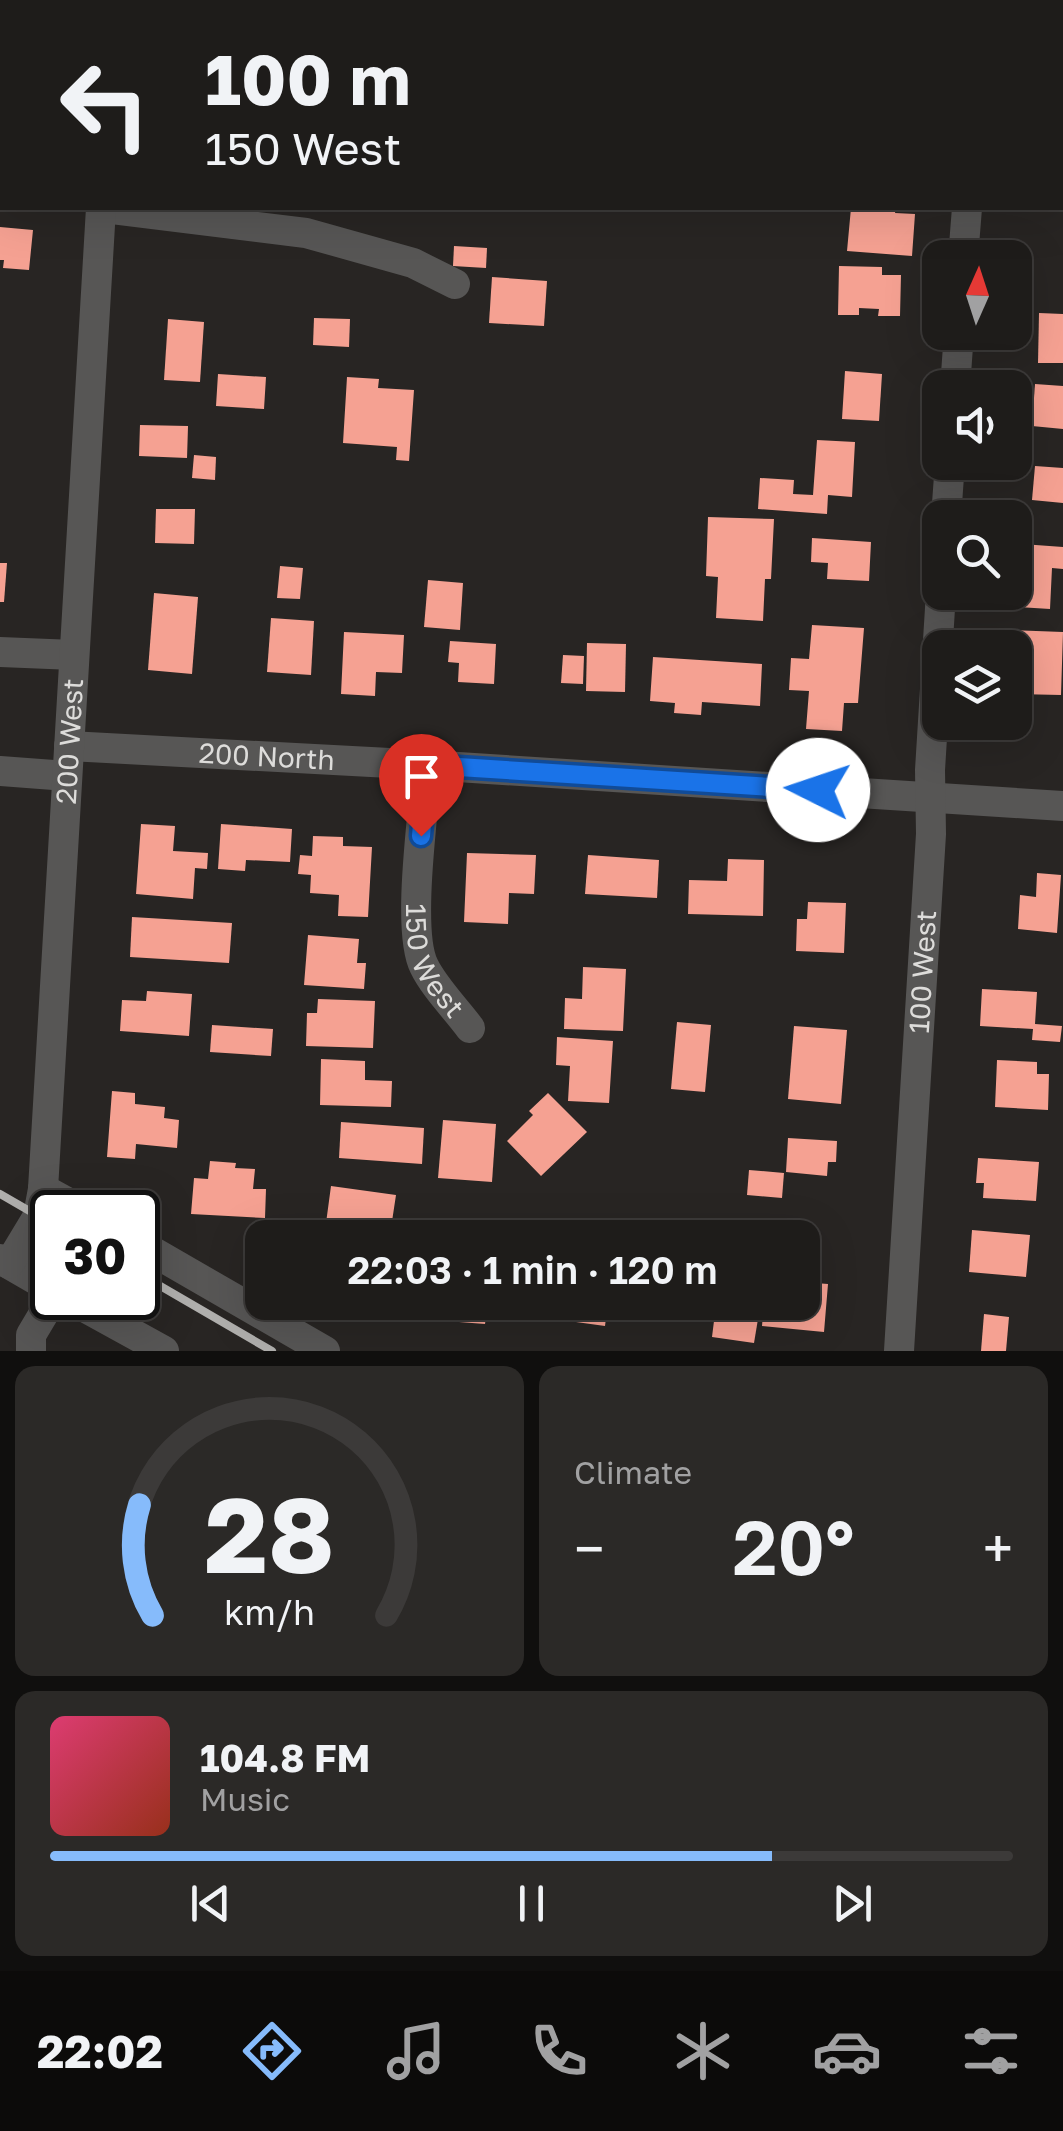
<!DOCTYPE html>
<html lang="en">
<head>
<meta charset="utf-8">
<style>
	:root { --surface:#1e1c1a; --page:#2b2927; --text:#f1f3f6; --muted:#a1a1a2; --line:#3c3a39; --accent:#86bbfb }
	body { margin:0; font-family:"Golos Text",sans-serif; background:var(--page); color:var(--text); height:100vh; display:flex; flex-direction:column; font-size:38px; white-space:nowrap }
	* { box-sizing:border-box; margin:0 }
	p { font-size:32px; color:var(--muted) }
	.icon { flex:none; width:55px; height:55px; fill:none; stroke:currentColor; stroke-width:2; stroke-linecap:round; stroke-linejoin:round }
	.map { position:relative; height:1351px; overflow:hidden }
	.details { display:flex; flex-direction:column; gap:15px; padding:15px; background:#100f0e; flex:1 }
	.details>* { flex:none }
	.banner { position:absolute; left:0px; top:0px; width:1065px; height:210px; box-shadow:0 10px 40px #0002,0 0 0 2px var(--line); background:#1e1c1a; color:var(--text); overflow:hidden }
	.needle { width:65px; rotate:3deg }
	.controls { position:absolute; left:922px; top:240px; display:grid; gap:20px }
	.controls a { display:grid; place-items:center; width:110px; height:110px; border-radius:20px; background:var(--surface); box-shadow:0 10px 40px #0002,0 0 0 2px var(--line); font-size:50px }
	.speed { position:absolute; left:30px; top:1190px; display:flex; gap:20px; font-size:50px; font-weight:700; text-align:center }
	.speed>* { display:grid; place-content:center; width:130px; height:130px; border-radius:50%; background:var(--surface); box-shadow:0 10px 40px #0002,0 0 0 2px var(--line); line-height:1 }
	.speed .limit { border:5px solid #111; border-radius:15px; background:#fff; color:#111 }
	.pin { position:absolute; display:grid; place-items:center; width:85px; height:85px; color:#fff; margin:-102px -42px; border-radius:50% 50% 50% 0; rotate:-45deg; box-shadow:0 0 10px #0007 }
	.pin .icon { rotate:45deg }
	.me { position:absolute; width:110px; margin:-55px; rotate:274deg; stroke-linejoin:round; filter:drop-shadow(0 0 8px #0008) }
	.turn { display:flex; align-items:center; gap:35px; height:210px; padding:0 40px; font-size:45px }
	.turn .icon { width:130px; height:130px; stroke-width:2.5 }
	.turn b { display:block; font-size:70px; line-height:85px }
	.big { font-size:75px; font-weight:600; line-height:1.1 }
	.details .widget { flex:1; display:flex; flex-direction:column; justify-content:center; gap:15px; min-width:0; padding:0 35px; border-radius:20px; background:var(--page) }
	.details .dial { align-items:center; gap:0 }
	.dial svg { height:260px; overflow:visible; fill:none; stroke:var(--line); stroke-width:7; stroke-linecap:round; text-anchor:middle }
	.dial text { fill:var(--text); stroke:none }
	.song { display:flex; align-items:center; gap:30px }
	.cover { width:120px; height:120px; border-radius:15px; background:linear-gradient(135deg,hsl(340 70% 55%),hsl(10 70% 35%)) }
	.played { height:10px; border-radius:5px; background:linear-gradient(90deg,var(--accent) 75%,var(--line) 75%) }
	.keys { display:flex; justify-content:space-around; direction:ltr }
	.heat { display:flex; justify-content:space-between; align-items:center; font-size:55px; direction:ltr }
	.details .tiles { flex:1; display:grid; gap:15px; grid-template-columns:1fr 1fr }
	.widget:last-child { grid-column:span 2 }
	.trip { position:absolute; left:245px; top:1220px; width:575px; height:100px; border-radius:20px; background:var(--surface); box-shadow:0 10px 40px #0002,0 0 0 2px var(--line); font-weight:600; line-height:100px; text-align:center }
	.tab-bar { display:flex; height:160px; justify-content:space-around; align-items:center; background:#0c0b0a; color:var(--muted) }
	.tab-bar .icon { width:70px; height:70px }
	.tab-bar .on { color:var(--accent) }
	.tab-bar b { font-size:45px; color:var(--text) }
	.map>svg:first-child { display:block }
</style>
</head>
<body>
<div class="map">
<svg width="1063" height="1351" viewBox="0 0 1063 1351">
	<rect width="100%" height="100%" fill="#282523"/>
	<!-- building -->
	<g fill="#f5a192">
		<polygon points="851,208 896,208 895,213 915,214 912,256 847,251"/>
		<polygon points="0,227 33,230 29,270 3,268 4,260 0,260"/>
		<polygon points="454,246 487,248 486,268 453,266"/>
		<polygon points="839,266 882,267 882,275 901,275 900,316 878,316 879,309 859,308 859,315 838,315"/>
		<polygon points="492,277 547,281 544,326 489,323"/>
		<polygon points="1039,313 1063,314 1063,363 1038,363"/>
		<polygon points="314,318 350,319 349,347 313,345"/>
		<polygon points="168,319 204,322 200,382 164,380"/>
		<polygon points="845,371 882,374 879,421 842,419"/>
		<polygon points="218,374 266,377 264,409 216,406"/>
		<polygon points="347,377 379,379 378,388 414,390 409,461 396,460 397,447 343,443"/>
		<polygon points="1035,384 1063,386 1063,429 1032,426"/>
		<polygon points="140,425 188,426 187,458 139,456"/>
		<polygon points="817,440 855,442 852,497 828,495 827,514 758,509 760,478 794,480 793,494 813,495"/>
		<polygon points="194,455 216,457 215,480 192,478"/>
		<polygon points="1035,466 1063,468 1063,503 1032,500"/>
		<polygon points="156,509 195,509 194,544 155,543"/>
		<polygon points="708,517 774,519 771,579 765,579 763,621 716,618 718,577 706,576"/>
		<polygon points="812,538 871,542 869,581 827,579 828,563 811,562"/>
		<polygon points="1022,544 1063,547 1063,569 1052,568 1050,609 1018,607"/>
		<polygon points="0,563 7,563 4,602 0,602"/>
		<polygon points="280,566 303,568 300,599 277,598"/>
		<polygon points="428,580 463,583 460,630 424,627"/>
		<polygon points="154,593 198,597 192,674 148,670"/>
		<polygon points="271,618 314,621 311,675 267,672"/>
		<polygon points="812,625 864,628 858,703 844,703 842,731 806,729 809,691 789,690 791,658 809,659"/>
		<polygon points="1009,630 1063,632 1061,695 1015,694 1015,648 1009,648"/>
		<polygon points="344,632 404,635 402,673 376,672 375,696 341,694"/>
		<polygon points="450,641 496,644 494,684 458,682 459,663 448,662"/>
		<polygon points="587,643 626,644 625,692 586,691"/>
		<polygon points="563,655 584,656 583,684 561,683"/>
		<polygon points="653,657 762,664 760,706 702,702 701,715 674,713 675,703 650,701"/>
		<polygon points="141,824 175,826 173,851 208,853 207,869 195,868 193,899 136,894"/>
		<polygon points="221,824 292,829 290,862 246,860 245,871 218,869"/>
		<polygon points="313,836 343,837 343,846 372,847 368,917 338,916 339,895 310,893 311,875 298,874 300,855 312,856"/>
		<polygon points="467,853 536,855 534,894 509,893 508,924 464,922"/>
		<polygon points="588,855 659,860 657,898 585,894"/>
		<polygon points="728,859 764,860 763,916 688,914 689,880 727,881"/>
		<polygon points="1037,873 1061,875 1057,933 1018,929 1020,895 1036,897"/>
		<polygon points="808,902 846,903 844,953 796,951 797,919 807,919"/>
		<polygon points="132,917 232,923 229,963 130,957"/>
		<polygon points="308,935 359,939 357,963 366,963 364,989 304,985"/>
		<polygon points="583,967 626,969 623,1031 564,1029 565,998 582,999"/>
		<polygon points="982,989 1037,992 1035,1024 1062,1026 1060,1042 1032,1040 1033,1029 980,1026"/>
		<polygon points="147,991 192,994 189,1036 120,1031 122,1000 146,1001"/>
		<polygon points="318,999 375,1001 373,1048 306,1046 307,1013 317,1013"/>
		<polygon points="677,1022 711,1025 705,1092 671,1089"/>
		<polygon points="212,1025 273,1029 271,1056 210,1052"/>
		<polygon points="794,1026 847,1030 841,1104 788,1099"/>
		<polygon points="557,1037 613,1041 609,1103 568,1101 570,1066 556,1065"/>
		<polygon points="321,1059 365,1061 365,1080 392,1081 391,1107 320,1105"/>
		<polygon points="997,1060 1037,1062 1037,1074 1049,1074 1048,1110 995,1107"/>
		<polygon points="112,1091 135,1093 135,1104 165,1107 164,1118 179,1120 177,1148 136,1144 135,1159 107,1157"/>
		<polygon points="548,1093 587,1132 541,1176 507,1141 533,1115 529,1111"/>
		<polygon points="443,1120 496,1124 492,1182 438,1178"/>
		<polygon points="341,1122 424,1128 422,1164 339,1158"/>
		<polygon points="788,1138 837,1141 836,1162 828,1162 827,1176 786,1172"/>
		<polygon points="978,1158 1039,1162 1036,1201 983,1198 984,1183 976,1183"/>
		<polygon points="210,1161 236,1163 235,1168 255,1169 253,1189 266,1189 265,1218 191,1214 194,1178 208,1179"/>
		<polygon points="749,1170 784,1173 782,1198 747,1195"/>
		<polygon points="331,1186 396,1195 391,1228 363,1224 361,1238 324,1238"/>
		<polygon points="972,1230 1030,1235 1026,1277 969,1272"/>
		<polygon points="802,1282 828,1284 824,1332 762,1326 764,1302 802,1302"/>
		<polygon points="426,1302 504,1302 504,1312 487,1310 485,1324 433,1320 435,1306 426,1305"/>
		<polygon points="520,1302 608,1302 605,1326 518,1314"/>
		<polygon points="715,1313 758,1319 754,1343 712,1337"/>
		<polygon points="984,1314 1009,1317 1006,1351 981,1351"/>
	</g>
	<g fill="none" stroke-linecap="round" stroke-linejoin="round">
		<!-- minor -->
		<g stroke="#575655" stroke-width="30">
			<polyline points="114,2 114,0"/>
			<polyline points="980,2 980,0"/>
			<polyline points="104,208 306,233 413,263 455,284"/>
			<polyline points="963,258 967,208"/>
			<polyline points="955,388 959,332"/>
			<polyline points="946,518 950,462"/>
			<polyline points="0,652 74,655"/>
			<path id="s1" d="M69,746L427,765L1063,806"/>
			<path id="s2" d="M427,765C424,809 406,930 424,966C434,987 456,1009 470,1028"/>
			<polyline points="0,771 67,776"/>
			<polyline points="43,1189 85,1212"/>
			<polyline points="138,1243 325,1351"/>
			<polyline points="0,1259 52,1289"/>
			<path id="s3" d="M9,1264L38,1216L43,1189L101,208"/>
			<polyline points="68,1298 164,1351"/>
			<polyline points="31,1351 31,1335 53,1298"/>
			<path id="s4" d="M899,1351L931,834L930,770L941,592"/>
		</g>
		<!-- rail -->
		<g stroke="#b0afad" stroke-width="8">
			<polyline points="0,1194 52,1224"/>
			<polyline points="138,1273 272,1351"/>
		</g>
	</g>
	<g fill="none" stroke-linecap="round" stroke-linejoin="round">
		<defs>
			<polyline id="route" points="421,836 427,765 818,790"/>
		</defs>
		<!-- route casing -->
		<use href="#route" stroke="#114b97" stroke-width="25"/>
		<!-- route -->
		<use href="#route" stroke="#1a73e8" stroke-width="18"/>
	</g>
	<g text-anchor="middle" stroke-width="10" stroke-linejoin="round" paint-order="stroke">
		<!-- street labels -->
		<g font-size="28" fill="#dddcda" stroke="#282523">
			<text dy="10" stroke="none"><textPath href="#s3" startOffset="532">200 West</textPath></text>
			<text dy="10" stroke="none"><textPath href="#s1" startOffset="198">200 North</textPath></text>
			<text dy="10" stroke="none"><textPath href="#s2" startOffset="200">150 West</textPath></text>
			<text dy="10" stroke="none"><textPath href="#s4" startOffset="380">100 West</textPath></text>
		</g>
	</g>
</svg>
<div class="controls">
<a><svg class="needle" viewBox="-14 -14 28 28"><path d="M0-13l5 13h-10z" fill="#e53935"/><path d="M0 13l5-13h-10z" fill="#a1a1a2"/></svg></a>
<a><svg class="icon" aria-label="sound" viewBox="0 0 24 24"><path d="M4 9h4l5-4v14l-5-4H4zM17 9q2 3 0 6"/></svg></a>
<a><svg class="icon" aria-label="search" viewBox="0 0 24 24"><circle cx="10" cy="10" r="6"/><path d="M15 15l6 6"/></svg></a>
<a><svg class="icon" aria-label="layers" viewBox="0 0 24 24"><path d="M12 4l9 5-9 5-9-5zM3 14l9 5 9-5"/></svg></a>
</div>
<div class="speed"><div class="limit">30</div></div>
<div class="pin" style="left:421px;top:836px;background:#d93025"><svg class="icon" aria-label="arrive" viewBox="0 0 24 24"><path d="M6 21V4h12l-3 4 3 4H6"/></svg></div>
<svg class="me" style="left:818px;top:790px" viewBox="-20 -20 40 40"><circle r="19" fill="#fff"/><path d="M0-13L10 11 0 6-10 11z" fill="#1a73e8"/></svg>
<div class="trip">22:03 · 1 min · 120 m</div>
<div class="banner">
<div class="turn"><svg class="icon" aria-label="left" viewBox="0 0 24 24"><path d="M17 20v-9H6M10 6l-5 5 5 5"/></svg><div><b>100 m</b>150 West</div></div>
</div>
</div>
<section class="details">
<div class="tiles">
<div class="widget dial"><svg viewBox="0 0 100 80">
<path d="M14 69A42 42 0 1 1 86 69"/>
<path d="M14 69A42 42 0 0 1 10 35" stroke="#86bbfb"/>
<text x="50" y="56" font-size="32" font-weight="700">28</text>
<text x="50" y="72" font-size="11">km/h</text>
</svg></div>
<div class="widget"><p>Climate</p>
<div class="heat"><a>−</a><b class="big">20°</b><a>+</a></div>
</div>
<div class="widget">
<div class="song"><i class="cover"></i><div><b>104.8 FM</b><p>Music</p></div></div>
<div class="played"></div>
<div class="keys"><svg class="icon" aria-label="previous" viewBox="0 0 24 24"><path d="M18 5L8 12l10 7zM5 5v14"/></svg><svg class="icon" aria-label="pause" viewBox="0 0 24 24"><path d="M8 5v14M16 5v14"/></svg><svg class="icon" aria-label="next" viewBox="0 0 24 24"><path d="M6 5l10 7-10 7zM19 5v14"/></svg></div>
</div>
</div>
</section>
<nav class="tab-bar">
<b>22:02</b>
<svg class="icon on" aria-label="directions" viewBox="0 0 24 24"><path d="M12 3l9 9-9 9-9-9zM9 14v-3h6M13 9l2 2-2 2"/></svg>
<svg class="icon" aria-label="music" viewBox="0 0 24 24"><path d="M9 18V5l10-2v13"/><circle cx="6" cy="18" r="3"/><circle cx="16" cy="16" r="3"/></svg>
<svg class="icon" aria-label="phone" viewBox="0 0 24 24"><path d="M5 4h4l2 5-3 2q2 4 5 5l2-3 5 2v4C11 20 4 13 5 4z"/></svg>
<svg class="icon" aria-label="climate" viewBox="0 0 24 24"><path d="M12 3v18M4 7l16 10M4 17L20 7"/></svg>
<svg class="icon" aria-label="car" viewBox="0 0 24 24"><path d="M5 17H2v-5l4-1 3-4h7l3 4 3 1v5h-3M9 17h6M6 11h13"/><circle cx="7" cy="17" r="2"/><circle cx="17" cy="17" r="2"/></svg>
<svg class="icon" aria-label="filters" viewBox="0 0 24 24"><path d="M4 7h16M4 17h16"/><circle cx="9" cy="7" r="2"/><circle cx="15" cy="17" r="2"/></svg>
</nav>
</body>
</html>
